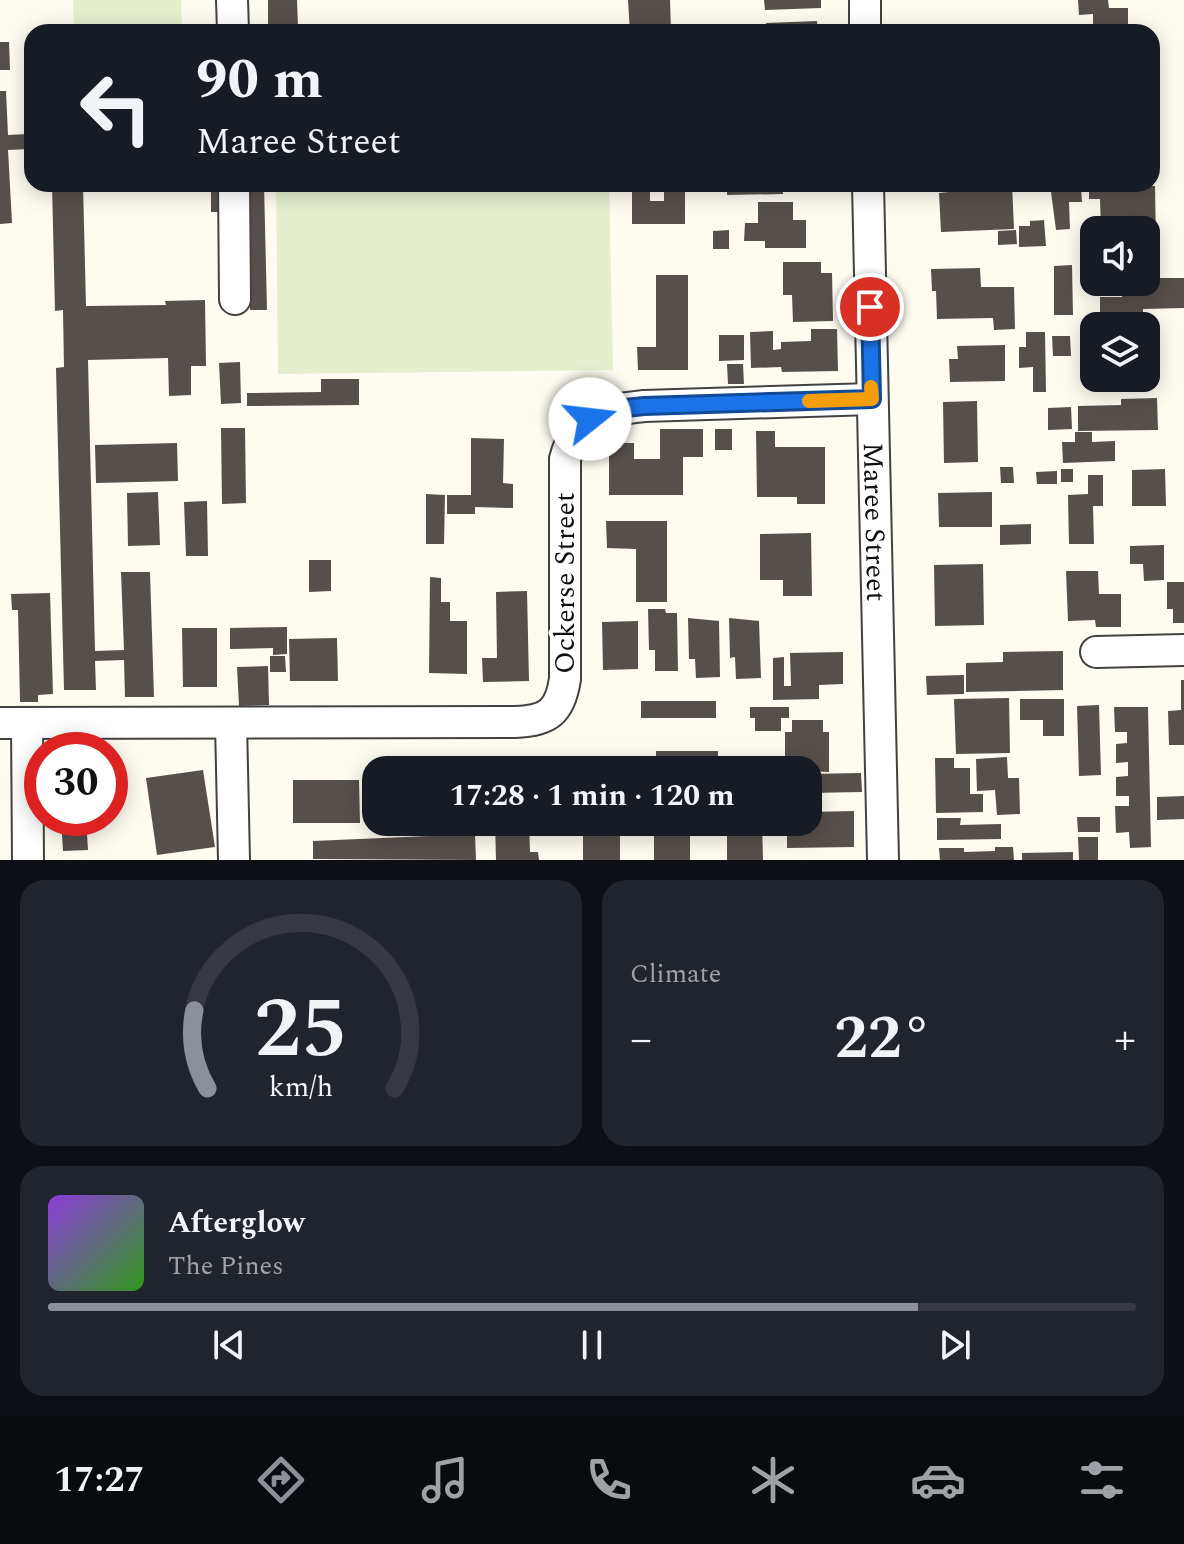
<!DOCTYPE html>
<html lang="en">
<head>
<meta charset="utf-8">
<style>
	:root { --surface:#171b24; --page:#20242c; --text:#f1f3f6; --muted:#9ea1a6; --line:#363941; --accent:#8c9099 }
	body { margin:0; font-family:Spectral,serif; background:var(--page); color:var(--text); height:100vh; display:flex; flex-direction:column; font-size:30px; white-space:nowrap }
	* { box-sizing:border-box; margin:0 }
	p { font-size:26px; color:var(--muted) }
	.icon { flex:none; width:44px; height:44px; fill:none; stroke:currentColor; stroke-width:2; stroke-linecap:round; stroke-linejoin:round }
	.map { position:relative; height:860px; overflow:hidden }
	.sheet { display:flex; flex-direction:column; gap:20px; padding:20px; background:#0d0f14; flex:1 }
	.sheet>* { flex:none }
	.top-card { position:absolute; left:24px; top:24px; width:1136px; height:168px; border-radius:24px; box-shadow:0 4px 20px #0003; background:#171b24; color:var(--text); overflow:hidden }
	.buttons { position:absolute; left:1080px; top:216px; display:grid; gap:16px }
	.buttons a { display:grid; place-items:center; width:80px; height:80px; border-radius:16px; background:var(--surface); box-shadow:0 4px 20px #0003; font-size:40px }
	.speed { position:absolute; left:24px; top:732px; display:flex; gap:16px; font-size:40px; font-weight:700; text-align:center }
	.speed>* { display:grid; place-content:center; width:104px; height:104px; border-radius:50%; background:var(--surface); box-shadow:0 4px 20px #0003; line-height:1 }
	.speed .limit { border:12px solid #d22; background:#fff; color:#111 }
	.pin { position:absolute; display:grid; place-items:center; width:68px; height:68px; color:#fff; margin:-34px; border:4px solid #fff; border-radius:50%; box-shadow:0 2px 8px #0007 }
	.me { position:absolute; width:88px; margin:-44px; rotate:74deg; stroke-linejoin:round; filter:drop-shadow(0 0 6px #0008) }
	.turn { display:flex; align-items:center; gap:28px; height:168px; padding:0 40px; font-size:36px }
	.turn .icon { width:104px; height:104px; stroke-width:2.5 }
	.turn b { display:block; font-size:56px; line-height:68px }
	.big { font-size:60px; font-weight:700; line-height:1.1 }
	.sheet .widget { flex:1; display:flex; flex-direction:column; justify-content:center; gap:12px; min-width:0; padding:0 28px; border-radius:24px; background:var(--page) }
	.sheet .dial { align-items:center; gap:0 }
	.dial svg { height:208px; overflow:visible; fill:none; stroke:var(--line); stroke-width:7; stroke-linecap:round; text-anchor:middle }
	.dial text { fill:var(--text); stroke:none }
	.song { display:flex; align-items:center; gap:24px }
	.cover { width:96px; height:96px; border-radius:12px; background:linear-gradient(135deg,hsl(270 70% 55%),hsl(110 70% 35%)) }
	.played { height:8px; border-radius:4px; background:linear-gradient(90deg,var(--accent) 80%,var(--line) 80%) }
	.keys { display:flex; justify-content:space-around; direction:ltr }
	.heat { display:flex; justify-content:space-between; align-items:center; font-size:44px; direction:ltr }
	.sheet .tiles { flex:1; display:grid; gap:20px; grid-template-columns:1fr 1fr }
	.widget:last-child { grid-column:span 2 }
	.trip { position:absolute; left:362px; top:756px; width:460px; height:80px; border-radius:24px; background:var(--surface); box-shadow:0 4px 20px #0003; font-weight:700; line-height:80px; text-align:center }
	.dock { display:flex; height:128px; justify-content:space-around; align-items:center; background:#090b0e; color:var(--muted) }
	.dock .icon { width:56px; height:56px }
	.dock .current { color:var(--accent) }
	.dock b { font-size:36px; color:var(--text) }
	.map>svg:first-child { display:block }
</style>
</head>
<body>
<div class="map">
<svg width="1184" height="860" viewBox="0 0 1184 860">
	<rect width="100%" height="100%" fill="#fefbf1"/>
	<!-- pitch -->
	<g fill="#e5efce">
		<polygon points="73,0 181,0 182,32 74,32"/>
		<polygon points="276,184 609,184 613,370 278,374"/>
	</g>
	<!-- building -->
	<g fill="#574f4c">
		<polygon points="268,0 297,0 298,26 417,24 417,32 271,32 271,26 268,27"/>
		<polygon points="628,0 670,0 671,32 630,32"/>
		<polygon points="764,0 821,0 821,8 765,10"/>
		<polygon points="1078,0 1108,0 1109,8 1128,8 1128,24 1114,24 1114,32 1093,32 1093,14 1079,15"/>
		<polygon points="817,21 818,32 766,32 766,23"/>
		<polygon points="750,26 750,32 707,32 706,27"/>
		<polygon points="0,42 9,42 10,70 0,70"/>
		<polygon points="0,91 6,91 8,135 28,134 29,149 8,150 12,223 0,224"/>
		<polygon points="52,184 83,184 86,306 166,305 165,301 205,300 206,366 191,366 191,395 169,396 168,358 88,360 95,651 124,650 121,572 150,572 154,697 125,697 124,660 95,661 96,690 64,690 56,368 64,367 63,310 55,311"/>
		<rect x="211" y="184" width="14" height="28"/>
		<polygon points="248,184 264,184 267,310 250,310"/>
		<polygon points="632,184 650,184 650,201 664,201 664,184 685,184 685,224 632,224"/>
		<polygon points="727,184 782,184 783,194 727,195"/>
		<polygon points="1012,184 1014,229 941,232 939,193 959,191 959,186"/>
		<polygon points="1050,184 1081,187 1082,202 1069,202 1070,229 1056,230"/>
		<polygon points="1089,184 1155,186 1156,244 1146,245 1146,230 1101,230 1100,199 1089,199"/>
		<polygon points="758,202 793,202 793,220 806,220 806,248 765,248 765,241 744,241 745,223 758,223"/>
		<polygon points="1044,220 1046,246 1019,247 1019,226 1030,226 1030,221"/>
		<polygon points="729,230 729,249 713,249 713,231"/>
		<polygon points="1016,230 1017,244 998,245 998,231"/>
		<polygon points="1146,250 1157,250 1158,278 1184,278 1184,308 1143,309 1143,319 1100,320 1100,297 1122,297 1122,282 1146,282"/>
		<polygon points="783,262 821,262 821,273 832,273 833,321 793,322 792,295 783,295"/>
		<polygon points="1072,265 1073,315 1054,315 1054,266"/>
		<polygon points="980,268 981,287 1014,287 1015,329 994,330 993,318 937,319 936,291 932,291 931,269"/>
		<polygon points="656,275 688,275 688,370 638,370 637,347 656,347"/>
		<polygon points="1158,323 1159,381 1126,382 1126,378 1146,378 1146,324"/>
		<polygon points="811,329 837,329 838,371 782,372 781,367 751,368 750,332 773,331 773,350 781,349 781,342 811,341"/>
		<polygon points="1026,332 1045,332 1046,392 1033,392 1033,367 1019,368 1019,347 1026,347"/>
		<polygon points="719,335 744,335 744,360 719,361"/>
		<polygon points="1052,336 1070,336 1071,356 1053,356"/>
		<polygon points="1005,345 1005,381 950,382 949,359 958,359 957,346"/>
		<polygon points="240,362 241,403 221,404 219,363"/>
		<polygon points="727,364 743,364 744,384 728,384"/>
		<rect x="1095" y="378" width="29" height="13"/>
		<polygon points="321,379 359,379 359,405 247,406 247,393 321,392"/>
		<polygon points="1157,398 1158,430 1078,431 1078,406 1121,405 1121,399"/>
		<polygon points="977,401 978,462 944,463 943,402"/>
		<polygon points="1071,407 1072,429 1048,430 1048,408"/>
		<polygon points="221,428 245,428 246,503 222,504"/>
		<polygon points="660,429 703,429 703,457 683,457 683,495 609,495 609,443 634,443 634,459 660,459"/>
		<rect x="715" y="429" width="17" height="21"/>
		<polygon points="756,431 775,431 775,447 825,447 825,504 797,504 797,497 757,497"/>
		<polygon points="1075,432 1092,432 1092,442 1115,441 1115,461 1063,463 1062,442 1075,442"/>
		<polygon points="471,438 504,439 503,483 513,484 513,508 475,507 475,514 447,514 447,495 471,495"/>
		<polygon points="177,443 178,481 96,483 95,445"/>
		<polygon points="1000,467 1013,467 1014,483 1001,483"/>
		<rect x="1061" y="469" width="12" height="13"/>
		<polygon points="1165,469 1166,506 1132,506 1132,470"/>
		<polygon points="1057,471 1057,484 1037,484 1036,472"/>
		<polygon points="1088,475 1103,475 1103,506 1093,506 1094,544 1069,544 1068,495 1088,494"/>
		<polygon points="158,492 160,545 128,546 127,493"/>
		<polygon points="992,492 992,527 939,527 938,493"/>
		<polygon points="426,494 445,495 444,544 426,544"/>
		<polygon points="207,501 208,556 186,556 184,502"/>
		<polygon points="606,521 667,521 667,602 636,602 636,549 607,548"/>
		<polygon points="1031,524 1031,544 1000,545 1000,525"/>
		<polygon points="811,533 812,596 783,596 783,580 760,580 760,534"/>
		<polygon points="1164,545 1164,580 1144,581 1143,564 1130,564 1130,546"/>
		<polygon points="309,560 331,560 331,591 309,592"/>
		<polygon points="983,564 984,625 935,626 934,565"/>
		<polygon points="1066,571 1098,571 1099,594 1121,594 1121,627 1096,627 1095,620 1068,621"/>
		<polygon points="430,577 441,578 441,602 450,602 450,621 467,621 467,674 429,673"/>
		<polygon points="1167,582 1184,582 1184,623 1173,623 1173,609 1167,609"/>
		<polygon points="527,591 529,681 483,682 482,658 497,658 496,592"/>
		<polygon points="50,593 53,694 38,695 38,702 20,702 18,610 12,610 11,594"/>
		<polygon points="648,609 665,609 666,613 677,613 678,671 655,671 655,650 649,650"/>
		<polygon points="688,618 719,621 720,677 696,678 695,659 689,659"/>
		<polygon points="729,618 759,621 761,678 736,679 735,657 730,658"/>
		<polygon points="638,621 638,669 603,670 602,622"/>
		<polygon points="287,627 287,654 273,655 273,648 230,649 230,628"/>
		<polygon points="182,628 217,628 217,687 183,687"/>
		<polygon points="337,638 338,681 290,681 289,639"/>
		<polygon points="1063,651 1063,690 966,692 966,663 1003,662 1003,652"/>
		<polygon points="843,652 843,684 819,685 819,699 773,700 773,658 784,657 784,686 791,686 790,653"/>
		<polygon points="270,656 285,656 286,672 270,672"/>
		<polygon points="268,666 269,705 239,706 237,667"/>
		<polygon points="964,675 964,694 927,695 926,676"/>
		<polygon points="1181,680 1184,680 1184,745 1169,745 1168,711 1181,710"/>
		<polygon points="1009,698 1010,753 956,754 954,699"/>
		<polygon points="1020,699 1064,699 1064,736 1043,736 1043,720 1020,720"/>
		<rect x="641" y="701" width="75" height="17"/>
		<polygon points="1099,705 1101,775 1079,776 1077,706"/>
		<polygon points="750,707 789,707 789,718 781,718 781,731 755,731 755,718 750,718"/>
		<polygon points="1114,707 1148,707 1151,847 1130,848 1129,832 1116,833 1115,806 1129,806 1129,796 1116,796 1116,777 1128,776 1128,762 1116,763 1116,744 1127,743 1127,732 1115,732"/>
		<polygon points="792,720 823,720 823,732 829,732 829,772 785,770 785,732 792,732"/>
		<rect x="656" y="751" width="62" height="19"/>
		<polygon points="1007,757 1008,778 1019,778 1020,814 997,815 995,790 977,791 976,759"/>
		<polygon points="935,758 954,758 954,768 970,768 970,794 983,794 983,812 936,813"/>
		<polygon points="468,761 468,770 399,770 398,763"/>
		<polygon points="560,762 560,770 487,770 487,763"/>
		<rect x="578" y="762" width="41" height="8"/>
		<polygon points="203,770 215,847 157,855 146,778"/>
		<polygon points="861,773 862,792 808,793 808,774"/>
		<polygon points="293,780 359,780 360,823 293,823"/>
		<polygon points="1184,796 1184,819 1157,820 1157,797"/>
		<polygon points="854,811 854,847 787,848 787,822 808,822 808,812"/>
		<polygon points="1077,817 1100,817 1100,832 1078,832"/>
		<polygon points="61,818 86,818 88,850 63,851"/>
		<polygon points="937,818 961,818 960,825 1001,824 1001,839 937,840"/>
		<polygon points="383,822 413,822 413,830 383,831"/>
		<polygon points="495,822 529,822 530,852 538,852 539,860 496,860"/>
		<rect x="583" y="822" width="37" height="38"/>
		<rect x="654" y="822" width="36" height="38"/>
		<polygon points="727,822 762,822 763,860 727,860"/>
		<polygon points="475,834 476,860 313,859 313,841"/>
		<polygon points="1078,837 1098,837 1098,860 1079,860"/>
		<polygon points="995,847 1013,847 1014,860 940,860 939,848 964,848 964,852 995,851"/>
		<polygon points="1073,852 1073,860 1022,860 1022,853"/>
	</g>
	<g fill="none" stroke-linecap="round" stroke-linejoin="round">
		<defs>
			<g id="minor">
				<polyline points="232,0 233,32"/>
				<polyline points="865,0 865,32"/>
				<polyline points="234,184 235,299"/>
				<path id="s1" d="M868,184L883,860"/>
				<polyline points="1096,652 1184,650"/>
				<path d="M0,723L515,722C548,721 560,712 565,679V459C577,414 602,411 644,406L872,399"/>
				<polyline points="27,723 28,860"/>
				<polyline points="231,723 234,860"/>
			</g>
		</defs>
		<!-- minor casing -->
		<use href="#minor" stroke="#424242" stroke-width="34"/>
		<!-- minor -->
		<use href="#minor" stroke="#fff" stroke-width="30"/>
	</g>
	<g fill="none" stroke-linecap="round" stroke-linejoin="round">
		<defs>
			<polyline id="route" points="590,419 616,409 644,406 872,399 870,307"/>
		</defs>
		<!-- route casing -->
		<use href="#route" stroke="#114b97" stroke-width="20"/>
		<!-- route -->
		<use href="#route" stroke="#1a73e8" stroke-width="14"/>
		<!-- slow -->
		<polyline stroke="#f59e0b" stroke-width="14" points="809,401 872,399 871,387"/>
	</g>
	<g text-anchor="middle" stroke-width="8" stroke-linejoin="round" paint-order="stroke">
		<!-- street labels -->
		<g font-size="28" fill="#0f0f0f" stroke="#fff">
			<text dy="10" stroke="none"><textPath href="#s1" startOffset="338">Maree Street</textPath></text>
			<text transform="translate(564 583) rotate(-90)" y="10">Ockerse Street</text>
		</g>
	</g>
</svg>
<div class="buttons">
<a><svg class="icon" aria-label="sound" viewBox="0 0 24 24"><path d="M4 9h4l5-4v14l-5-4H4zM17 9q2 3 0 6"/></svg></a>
<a><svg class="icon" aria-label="layers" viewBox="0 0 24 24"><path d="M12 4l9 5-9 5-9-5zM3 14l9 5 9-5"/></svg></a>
</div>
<div class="speed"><div class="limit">30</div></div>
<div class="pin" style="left:870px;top:307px;background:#d93025"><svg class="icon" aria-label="arrive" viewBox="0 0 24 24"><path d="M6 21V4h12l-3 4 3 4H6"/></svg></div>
<svg class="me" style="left:590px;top:419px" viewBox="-20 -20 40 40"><circle r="19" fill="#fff"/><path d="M0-13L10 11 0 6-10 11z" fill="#1a73e8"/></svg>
<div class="trip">17:28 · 1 min · 120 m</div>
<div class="top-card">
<div class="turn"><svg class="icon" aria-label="left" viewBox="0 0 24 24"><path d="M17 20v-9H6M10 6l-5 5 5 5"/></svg><div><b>90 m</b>Maree Street</div></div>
</div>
</div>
<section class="sheet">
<div class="tiles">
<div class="widget dial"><svg viewBox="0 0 100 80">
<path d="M14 69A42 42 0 1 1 86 69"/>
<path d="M14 69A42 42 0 0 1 9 39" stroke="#8c9099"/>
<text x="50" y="56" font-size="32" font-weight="700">25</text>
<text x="50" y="72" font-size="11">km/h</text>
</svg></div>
<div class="widget"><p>Climate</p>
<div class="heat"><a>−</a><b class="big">22°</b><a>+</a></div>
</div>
<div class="widget">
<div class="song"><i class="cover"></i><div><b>Afterglow</b><p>The Pines</p></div></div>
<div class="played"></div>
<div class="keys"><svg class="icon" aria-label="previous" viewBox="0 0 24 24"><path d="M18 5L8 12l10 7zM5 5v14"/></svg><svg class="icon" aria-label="pause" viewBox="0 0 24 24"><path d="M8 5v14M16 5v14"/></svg><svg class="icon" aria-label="next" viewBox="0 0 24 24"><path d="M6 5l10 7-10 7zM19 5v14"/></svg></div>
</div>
</div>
</section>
<nav class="dock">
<b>17:27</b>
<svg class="icon current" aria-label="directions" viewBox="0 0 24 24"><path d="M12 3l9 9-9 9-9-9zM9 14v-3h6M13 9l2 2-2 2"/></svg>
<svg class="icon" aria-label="music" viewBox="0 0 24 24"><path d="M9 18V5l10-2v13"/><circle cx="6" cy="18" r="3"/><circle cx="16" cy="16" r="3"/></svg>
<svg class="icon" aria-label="phone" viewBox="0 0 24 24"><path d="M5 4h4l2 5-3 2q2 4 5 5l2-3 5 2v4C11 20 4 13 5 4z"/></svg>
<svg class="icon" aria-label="climate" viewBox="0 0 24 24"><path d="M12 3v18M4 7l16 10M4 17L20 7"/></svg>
<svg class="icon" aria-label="car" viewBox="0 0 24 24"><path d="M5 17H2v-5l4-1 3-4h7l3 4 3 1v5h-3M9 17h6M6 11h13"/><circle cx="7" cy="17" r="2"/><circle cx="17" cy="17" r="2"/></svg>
<svg class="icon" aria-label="filters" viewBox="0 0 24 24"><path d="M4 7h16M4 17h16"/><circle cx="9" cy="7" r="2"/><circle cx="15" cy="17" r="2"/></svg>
</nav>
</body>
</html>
